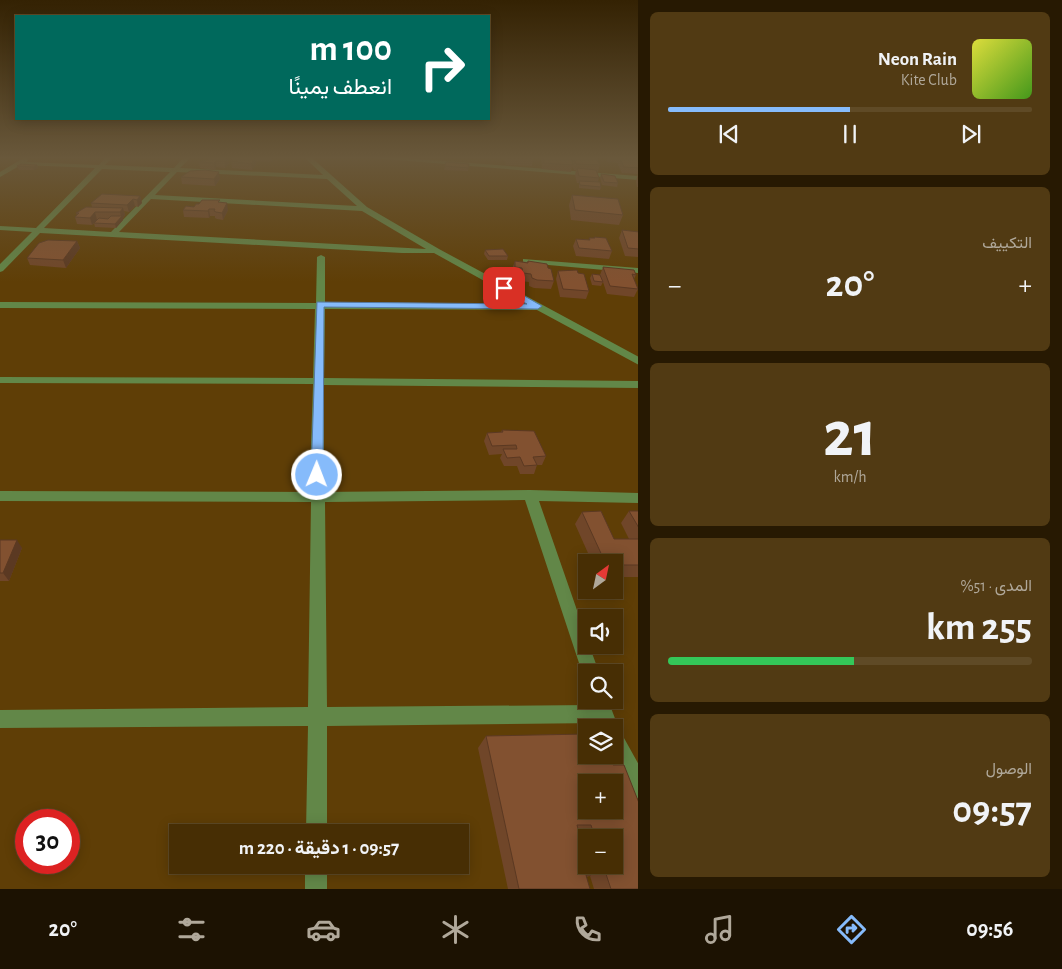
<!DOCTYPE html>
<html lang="ar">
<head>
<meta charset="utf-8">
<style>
	:root { --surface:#472e04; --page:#513a13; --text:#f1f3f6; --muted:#b0a89a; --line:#5f4a26; --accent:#86bbfb }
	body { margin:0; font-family:"Alegreya Sans",Vazirmatn,sans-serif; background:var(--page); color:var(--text); direction:rtl; height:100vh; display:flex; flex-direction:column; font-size:19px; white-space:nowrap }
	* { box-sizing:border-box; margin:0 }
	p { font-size:16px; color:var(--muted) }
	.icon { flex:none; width:28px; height:28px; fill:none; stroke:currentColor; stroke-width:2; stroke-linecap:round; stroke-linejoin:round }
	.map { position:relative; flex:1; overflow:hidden; direction:ltr }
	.details { display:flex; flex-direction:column; gap:12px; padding:12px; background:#271902; width:424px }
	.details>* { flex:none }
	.top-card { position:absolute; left:15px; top:15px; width:475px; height:105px; border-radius:0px; box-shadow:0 2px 12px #0003,0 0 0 1px var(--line); direction:rtl; background:#00695c; color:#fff; overflow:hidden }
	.needle { width:32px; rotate:33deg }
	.tools { position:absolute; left:578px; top:554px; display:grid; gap:10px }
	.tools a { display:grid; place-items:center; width:45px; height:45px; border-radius:0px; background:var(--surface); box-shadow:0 2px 12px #0003,0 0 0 1px var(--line); font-size:25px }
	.speed { position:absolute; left:15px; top:809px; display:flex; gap:10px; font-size:25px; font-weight:700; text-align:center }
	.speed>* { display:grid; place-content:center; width:65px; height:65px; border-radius:50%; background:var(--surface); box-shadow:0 2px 12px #0003,0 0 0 1px var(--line); line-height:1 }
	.speed .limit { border:8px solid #d22; background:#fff; color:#111 }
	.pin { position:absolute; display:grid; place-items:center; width:42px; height:42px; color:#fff; margin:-21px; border-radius:10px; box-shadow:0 2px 8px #0006 }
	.me { position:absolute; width:55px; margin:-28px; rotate:1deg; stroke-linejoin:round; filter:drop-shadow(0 0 4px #0008) }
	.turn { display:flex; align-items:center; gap:18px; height:105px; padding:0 15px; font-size:22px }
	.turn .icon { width:65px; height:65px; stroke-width:2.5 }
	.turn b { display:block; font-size:35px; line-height:42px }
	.big { font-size:38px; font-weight:700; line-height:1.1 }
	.details .card { flex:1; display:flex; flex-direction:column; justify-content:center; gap:8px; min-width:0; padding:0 18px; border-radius:8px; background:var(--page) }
	.details .dial { align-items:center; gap:0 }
	.dial b { font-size:65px; line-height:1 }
	.song { display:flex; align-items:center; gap:15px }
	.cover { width:60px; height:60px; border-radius:8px; background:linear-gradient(135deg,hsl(60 70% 55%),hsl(100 70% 35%)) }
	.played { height:5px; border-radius:2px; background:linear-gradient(90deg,var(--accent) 50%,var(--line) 50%) }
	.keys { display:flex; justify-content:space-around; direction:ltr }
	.heat { display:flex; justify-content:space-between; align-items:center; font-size:28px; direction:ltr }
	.charge { height:8px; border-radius:4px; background:linear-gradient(90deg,#34c759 51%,var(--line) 0) }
	.trip { position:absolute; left:169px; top:824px; width:300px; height:50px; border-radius:0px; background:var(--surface); box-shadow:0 2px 12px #0003,0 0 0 1px var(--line); font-weight:700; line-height:50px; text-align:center; direction:rtl }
	.tab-bar { display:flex; height:80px; justify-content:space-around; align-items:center; background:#1c1202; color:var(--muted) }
	.tab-bar .icon { width:35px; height:35px }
	.tab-bar .selected { color:var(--accent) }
	.tab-bar b { font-size:22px; color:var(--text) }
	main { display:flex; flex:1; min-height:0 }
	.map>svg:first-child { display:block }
</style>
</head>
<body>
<main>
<section class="details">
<div class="card">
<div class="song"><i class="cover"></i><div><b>Neon Rain</b><p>Kite Club</p></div></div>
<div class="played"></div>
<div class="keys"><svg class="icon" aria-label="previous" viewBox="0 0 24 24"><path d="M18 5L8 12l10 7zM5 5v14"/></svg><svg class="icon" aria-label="pause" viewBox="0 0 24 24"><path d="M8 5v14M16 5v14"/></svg><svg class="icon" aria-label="next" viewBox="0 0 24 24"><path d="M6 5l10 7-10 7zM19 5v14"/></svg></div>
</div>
<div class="card"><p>التكييف</p>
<div class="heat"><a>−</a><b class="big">20°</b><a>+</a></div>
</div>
<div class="card dial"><b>21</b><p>km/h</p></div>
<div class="card"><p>المدى · 51%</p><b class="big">255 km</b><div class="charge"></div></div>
<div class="card"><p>الوصول</p><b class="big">09:57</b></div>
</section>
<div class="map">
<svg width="639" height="889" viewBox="0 0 639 889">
	<rect width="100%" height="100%" fill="#5f3e06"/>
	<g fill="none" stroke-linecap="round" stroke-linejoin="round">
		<!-- minor -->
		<g fill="#628748" fill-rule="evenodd">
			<path d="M25,157L29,159L26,162L99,165L106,157H113L105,165L174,168L184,157H191L180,168L323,175L304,157H311L367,207L439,249L639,357V365L537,310L325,309L324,378L639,381V388L324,385V475L322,478H312L310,475L313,384L0,383V377L313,378L315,309L0,308V302L316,303L317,257L321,255L325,257V303L526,304L434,253H402L40,233L3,271L0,272V264L32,232L0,230V226L36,228L95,168L21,165L0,177V172ZM102,169L170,172L111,232L44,228ZM177,172L327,179L357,206L155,195ZM151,199L362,211L426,249L119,232Z"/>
			<polygon points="360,157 391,157 639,176 639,180"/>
			<polygon points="523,259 639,268 639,273 526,263 523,263"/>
			<polygon points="530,490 639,493 639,503 539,501 586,636 586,645 589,645 599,672 586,672 586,679 584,678 525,500 325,502 327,707 592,705 590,700 608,700 619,729 639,765 639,799 632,796 613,755 614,728 600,728 599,723 327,726 327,832 306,832 308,726 0,728 0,710 308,707 311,502 0,501 0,491 318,492"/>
			<rect x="305" y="865" width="22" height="24"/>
		</g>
	</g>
	<!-- wall -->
	<g fill="#704629" fill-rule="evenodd">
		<polygon points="161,157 187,157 186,159"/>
		<polygon points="210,157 229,163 225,168 216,167 215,170 200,168 199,162 208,160"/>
		<polygon points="234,157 274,157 271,162 256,161 256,164 252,170 232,168 231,161"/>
		<polygon points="504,157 533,157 533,159 532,166 506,165"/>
		<polygon points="541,157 596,157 600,165 598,172 597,172 599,178 598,182 601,187 600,190 579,188 579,183 577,183 575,175 576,170 574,170 572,166 571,172 542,169"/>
		<polygon points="606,157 639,157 639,187 637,187 636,181 638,174 622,173 618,165 618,163 608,162"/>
		<polygon points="446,162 469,164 468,171 444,170"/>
		<polygon points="37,165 38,168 34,170 19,170 17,166"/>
		<polygon points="601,174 618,183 617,187 602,185 600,178"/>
		<polygon points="181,177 220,179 215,186 182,184"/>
		<polygon points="572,195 623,215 619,225 571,220 569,205"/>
		<polygon points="140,196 142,203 138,207 135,206 129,212 124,211 125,215 123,218 123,220 116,228 95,227 94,223 98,220 92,225 77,224 75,217 77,215 76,213 92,207 91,203"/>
		<polygon points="221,203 228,210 223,220 217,219 215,218 215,216 210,216 209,218 184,217 183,210 194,207"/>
		<polygon points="622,230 639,232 639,257 625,256 619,238"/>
		<polygon points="594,237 612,251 609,259 576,256 573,246 576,239 589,240 589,238 594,238"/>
		<polygon points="77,241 80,248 66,268 30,265 27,258"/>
		<polygon points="485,250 508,256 507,260 488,260 484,254"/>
		<polygon points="515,261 527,262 528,261 548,268 554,281 551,289 534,288 529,286 529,282 520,281 520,275 513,275 512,269"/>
		<polygon points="603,267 636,275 634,279 638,289 634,297 607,294 603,282 601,286 592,285 590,278 592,274 600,275"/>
		<polygon points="558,271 578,273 589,291 586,299 560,297 556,279"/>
		<polygon points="502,430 546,456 542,465 537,465 534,474 520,474 517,466 504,466 500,458 502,454 489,455 484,441 487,433 501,432"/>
		<polygon points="629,511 639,511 639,577 614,577 614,562 592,562 575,524 582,512 614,539 629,539 621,523"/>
		<polygon points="0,540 22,548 9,581 0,581"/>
		<path d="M486,736L613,765L639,803V889H594L590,876L586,877L590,889H508L478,748ZM586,838H614V865H586Z"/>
	</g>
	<!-- shaded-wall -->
	<g fill="#5b3922">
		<polygon points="227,157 228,157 229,163 225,168 225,161"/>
		<polygon points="256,157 256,164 252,170 251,164"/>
		<polygon points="270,157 274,157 271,162"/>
		<polygon points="216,161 216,167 215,170 214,163"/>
		<polygon points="37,165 38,168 34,170 33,167"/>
		<polygon points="219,172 220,179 215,186 214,179"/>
		<polygon points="140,196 142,203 138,207 137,200"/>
		<polygon points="133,199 135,206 129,212 127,205"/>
		<polygon points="227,203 228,210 223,220 222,213"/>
		<polygon points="123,208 125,215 123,218 123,220 116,228 115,224 121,217 120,212"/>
		<polygon points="209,209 210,216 209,218 208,211"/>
		<polygon points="95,212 97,220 92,225 90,218"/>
		<polygon points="77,241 80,248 66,268 63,260"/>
		<polygon points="17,540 22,548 9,581 3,573"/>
	</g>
	<!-- building -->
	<g fill="#825130" stroke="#5b3922" fill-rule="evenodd">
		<polygon points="210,157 227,157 225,161 216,161 214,163 199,162 208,160"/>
		<polygon points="234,157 256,157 251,164 231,161"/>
		<polygon points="507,157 533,157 533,159 508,158"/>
		<polygon points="543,157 571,157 573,165 544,163"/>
		<polygon points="573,157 596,157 600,165 576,164"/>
		<polygon points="620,158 639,159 639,168 624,167"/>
		<polygon points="446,162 469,164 468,168 445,166"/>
		<polygon points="21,164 37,165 33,167 17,166"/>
		<polygon points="577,168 596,170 599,178 579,176"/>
		<polygon points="205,170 219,172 214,179 181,177 190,171"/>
		<polygon points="601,174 615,176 618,183 604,182"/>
		<polygon points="579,181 600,182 601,187 580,185"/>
		<polygon points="102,194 140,196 137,200 133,199 127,205 91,203"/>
		<polygon points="572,195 618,199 623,215 575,210"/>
		<polygon points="202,200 220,200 218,202 227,203 222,213 216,212 214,211 215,209 209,209 208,211 183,210 186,206 194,207 196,204 199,204"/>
		<polygon points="86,207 123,208 120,212 95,212 90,218 75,217 79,213 76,213"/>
		<polygon points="111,216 122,216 115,224 94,223 99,218 108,219"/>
		<polygon points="622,230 639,232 639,249 628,248"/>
		<polygon points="594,237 606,238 612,251 579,248 576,239 590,240 589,238 595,238"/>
		<polygon points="48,240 77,241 63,260 27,258 39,243"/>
		<polygon points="503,249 508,256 489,256 485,250"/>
		<polygon points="515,261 528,263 528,261 547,264 548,268 551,269 554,281 537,280 532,278 531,274 523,273 522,268 515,267"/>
		<polygon points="603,267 634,270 636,275 632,274 638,289 610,286"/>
		<polygon points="577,270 578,273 584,274 589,291 563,289 558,271"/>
		<polygon points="592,274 600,275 603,282 594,281"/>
		<polygon points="502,430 534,431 546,456 533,457 537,465 524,466 520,457 507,458 503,449 517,449 516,445 492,446 487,433 503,432"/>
		<polygon points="601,511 614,539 639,539 639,565 614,565 614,562 605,562 582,512"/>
		<polygon points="629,511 639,511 639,528"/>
		<polygon points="0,540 17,540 3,573 0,573"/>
		<path d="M586,734V755H610L613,765H624L639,803V889H611L603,865H614V838H595L591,825H577L586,858V865H588L591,875H586L590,889H519L486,736ZM586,782H614V810H586Z"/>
	</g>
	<!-- sky -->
	<linearGradient id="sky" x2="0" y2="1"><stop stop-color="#342203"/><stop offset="0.56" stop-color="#69583b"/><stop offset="1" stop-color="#69583b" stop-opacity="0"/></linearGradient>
	<rect width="639" height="282" fill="url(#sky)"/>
	<!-- route -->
	<polygon fill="#86bbfb" stroke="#577aa3" points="501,286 507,286 542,306 538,309 324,307 323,475 322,478 313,478 311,475 317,302 527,304 501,290"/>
</svg>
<div class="tools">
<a><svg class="needle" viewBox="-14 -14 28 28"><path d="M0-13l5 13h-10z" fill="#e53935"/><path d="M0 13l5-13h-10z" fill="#b0a89a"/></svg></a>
<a><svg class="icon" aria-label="sound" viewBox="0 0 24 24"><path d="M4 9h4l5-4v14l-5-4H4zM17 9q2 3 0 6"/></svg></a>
<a><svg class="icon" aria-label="search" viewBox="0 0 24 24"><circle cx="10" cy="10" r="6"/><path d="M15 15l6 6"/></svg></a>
<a><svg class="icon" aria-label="layers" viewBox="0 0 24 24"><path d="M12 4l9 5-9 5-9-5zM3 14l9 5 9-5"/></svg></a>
<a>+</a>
<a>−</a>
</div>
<div class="speed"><div class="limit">30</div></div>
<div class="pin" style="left:504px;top:288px;background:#d93025"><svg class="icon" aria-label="arrive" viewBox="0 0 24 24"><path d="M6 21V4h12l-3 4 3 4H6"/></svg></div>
<svg class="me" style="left:317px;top:475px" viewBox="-20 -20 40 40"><circle r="17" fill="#86bbfb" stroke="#fff" stroke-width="3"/><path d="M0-11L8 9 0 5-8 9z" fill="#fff"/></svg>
<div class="trip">09:57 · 1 دقيقة · 220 m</div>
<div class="top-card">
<div class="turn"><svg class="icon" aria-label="right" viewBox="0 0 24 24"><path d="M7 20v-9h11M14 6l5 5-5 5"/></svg><div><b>100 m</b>انعطف يمينًا</div></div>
</div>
</div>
</main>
<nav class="tab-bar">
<b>09:56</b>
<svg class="icon selected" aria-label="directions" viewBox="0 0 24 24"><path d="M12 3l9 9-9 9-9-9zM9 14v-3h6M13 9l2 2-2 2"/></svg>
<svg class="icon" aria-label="music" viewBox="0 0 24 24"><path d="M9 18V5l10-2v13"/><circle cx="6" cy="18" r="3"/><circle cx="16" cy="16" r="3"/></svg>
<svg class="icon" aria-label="phone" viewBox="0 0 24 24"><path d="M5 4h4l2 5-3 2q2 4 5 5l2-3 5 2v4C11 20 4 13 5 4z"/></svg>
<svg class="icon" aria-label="climate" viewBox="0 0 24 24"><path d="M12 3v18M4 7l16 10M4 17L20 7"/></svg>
<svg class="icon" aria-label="car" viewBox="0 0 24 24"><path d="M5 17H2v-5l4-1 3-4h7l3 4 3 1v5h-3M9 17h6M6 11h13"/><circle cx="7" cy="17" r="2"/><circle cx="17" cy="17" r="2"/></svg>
<svg class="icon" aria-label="filters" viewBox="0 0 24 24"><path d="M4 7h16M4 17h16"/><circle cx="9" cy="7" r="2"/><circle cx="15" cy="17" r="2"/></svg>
<b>20°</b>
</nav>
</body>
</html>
